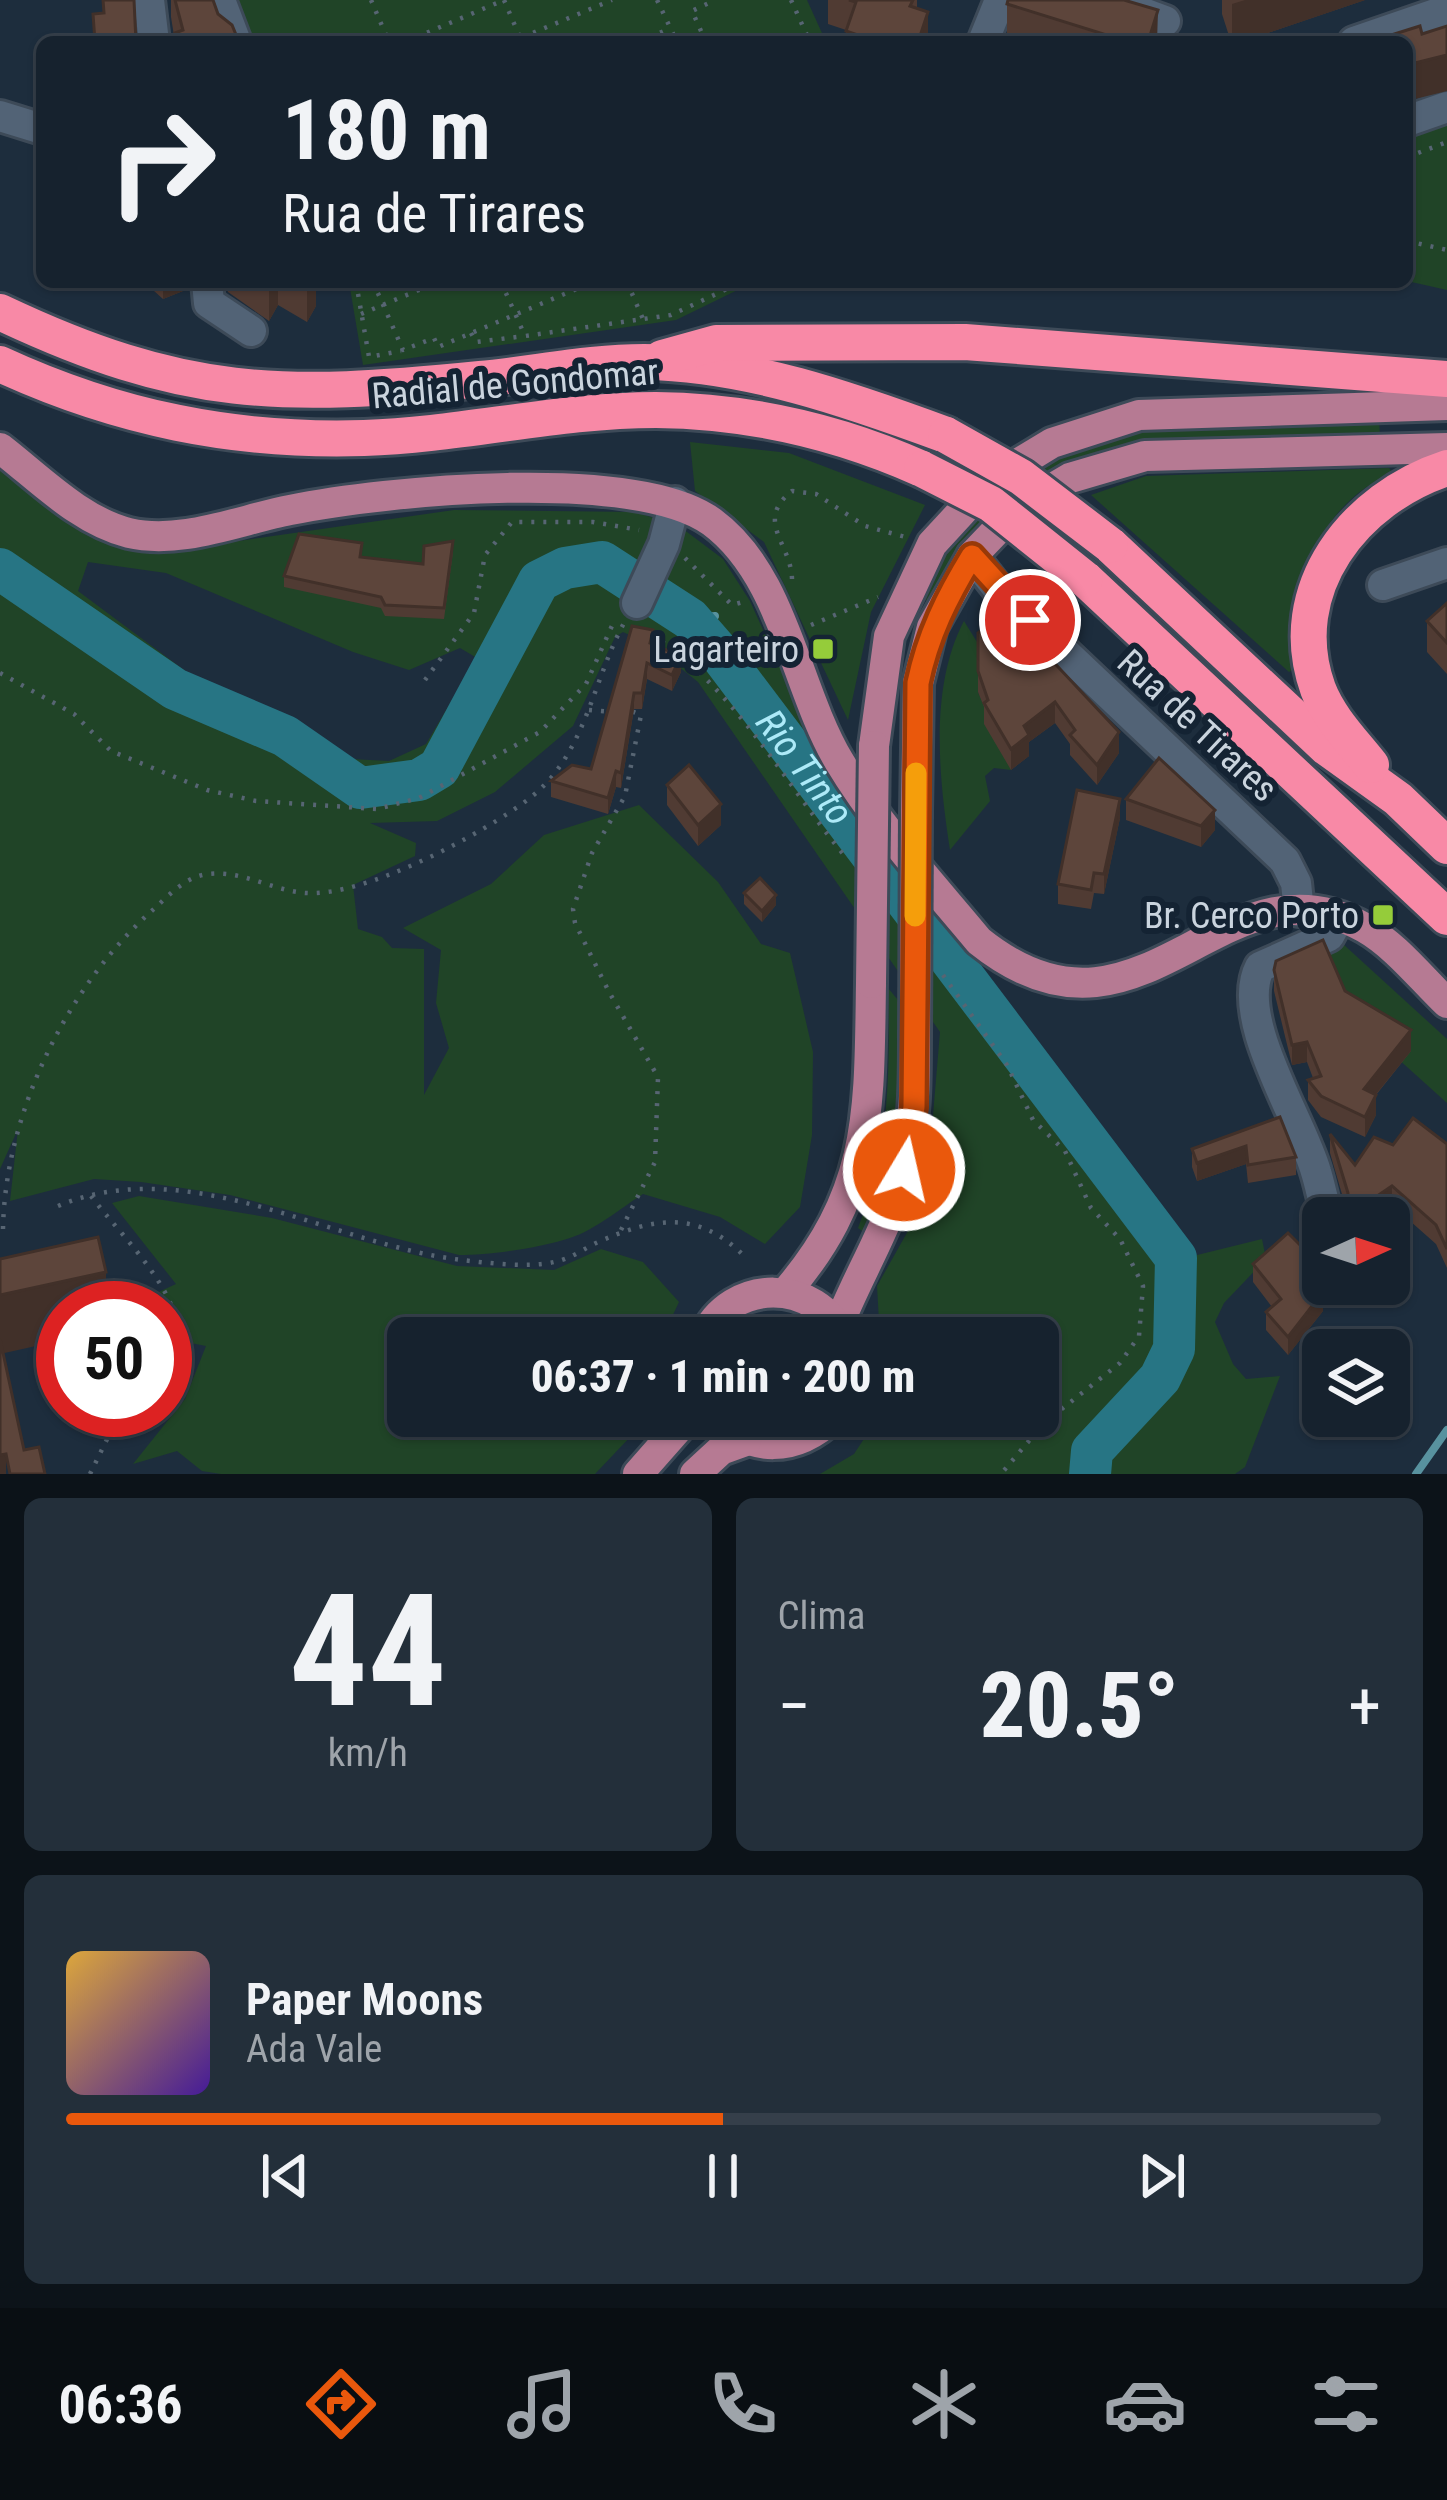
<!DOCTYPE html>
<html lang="pt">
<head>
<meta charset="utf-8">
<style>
	:root { --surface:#16222e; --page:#232f3a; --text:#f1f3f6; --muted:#9ea4aa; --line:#353f4a; --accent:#ea580c }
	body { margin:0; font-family:"Roboto Condensed",sans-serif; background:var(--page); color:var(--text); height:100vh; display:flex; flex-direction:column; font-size:45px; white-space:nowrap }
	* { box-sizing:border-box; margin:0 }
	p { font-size:39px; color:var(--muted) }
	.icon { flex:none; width:66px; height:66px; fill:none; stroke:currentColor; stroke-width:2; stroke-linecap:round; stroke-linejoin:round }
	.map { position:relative; height:1474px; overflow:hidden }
	.drawer { display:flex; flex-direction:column; gap:24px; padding:24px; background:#0c1319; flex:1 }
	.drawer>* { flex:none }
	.banner { position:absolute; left:36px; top:36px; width:1377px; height:252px; border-radius:18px; box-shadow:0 3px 9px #0004,0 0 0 3px var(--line); background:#16222e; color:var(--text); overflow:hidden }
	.needle { width:78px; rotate:87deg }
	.controls { position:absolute; left:1302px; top:1197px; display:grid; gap:24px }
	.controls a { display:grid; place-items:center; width:108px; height:108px; border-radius:18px; background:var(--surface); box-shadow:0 3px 9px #0004,0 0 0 3px var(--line); font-size:60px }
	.speed { position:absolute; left:36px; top:1281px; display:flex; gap:24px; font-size:60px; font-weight:700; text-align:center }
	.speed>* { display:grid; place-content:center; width:156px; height:156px; border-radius:50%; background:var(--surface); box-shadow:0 3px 9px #0004,0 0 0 3px var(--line); line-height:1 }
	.speed .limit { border:18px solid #d22; background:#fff; color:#111 }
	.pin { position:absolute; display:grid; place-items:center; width:102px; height:102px; color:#fff; margin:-51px; border:6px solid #fff; border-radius:50%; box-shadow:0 3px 12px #0007 }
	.me { position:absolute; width:132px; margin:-66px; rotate:9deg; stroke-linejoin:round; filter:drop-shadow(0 0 9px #0008) }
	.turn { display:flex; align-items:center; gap:42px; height:252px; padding:0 48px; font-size:54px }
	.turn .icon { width:156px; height:156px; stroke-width:2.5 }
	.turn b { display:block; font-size:84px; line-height:102px }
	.big { font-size:90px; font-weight:800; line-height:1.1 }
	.drawer .card { flex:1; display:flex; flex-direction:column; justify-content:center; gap:18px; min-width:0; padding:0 42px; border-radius:18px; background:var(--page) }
	.drawer .dial { align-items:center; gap:0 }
	.dial b { font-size:156px; line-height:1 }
	.song { display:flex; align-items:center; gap:36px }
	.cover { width:144px; height:144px; border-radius:18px; background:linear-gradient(135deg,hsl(40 70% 55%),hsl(260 70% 35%)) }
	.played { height:12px; border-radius:6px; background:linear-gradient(90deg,var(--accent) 50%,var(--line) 50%) }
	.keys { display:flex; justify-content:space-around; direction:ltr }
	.heat { display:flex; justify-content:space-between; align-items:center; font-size:66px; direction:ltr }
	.drawer .tiles { flex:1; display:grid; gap:24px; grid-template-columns:1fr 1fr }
	.card:last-child { grid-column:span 2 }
	.trip { position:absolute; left:387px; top:1317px; width:672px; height:120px; border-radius:18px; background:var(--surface); box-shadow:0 3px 9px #0004,0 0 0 3px var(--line); font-weight:800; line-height:120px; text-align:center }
	.dock { display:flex; height:192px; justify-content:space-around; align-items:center; background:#090e12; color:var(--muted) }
	.dock .icon { width:84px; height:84px }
	.dock .active { color:var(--accent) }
	.dock b { font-size:54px; color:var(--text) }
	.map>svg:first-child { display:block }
</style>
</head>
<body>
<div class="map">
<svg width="1447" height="1474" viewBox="0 0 1447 1474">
	<rect width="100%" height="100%" fill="#1d2d3d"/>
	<!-- green -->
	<g fill="#204427" fill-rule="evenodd">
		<polygon points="234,0 807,0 826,42 253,42"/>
		<polygon points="1447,125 1447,290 1407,281 1407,139"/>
		<polygon points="349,282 754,282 676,320 363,365"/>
		<path d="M1379,420L1380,436L1087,459L935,604L919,597C1032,402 1182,426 1379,420Z"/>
		<polygon points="690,442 789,453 925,505 871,612 848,720 764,542 695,491"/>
		<path d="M0,468L72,525L98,540L131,547L183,549L454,510L635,512L679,526L723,559L750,601L801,714L961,957L1185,1258L1262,1239L1266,1259L1224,1303L1215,1322L1233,1364L1246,1379L1280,1376L1245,1467L1235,1474H820L854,1454L879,1416H1038V1338H880L877,1286L926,1199L940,1032L698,682L653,646L623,632L615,637L573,726L495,792L437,821L370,823L416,843L415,856L353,885L358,929L382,937L392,948L424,949V1095L449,1048L436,1003L441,950L403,928L491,884L544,835L639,805L718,882L761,944L790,953L813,1052L812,1135L800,1207L765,1244L720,1217L643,1194C621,1208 595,1230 570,1238C540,1248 490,1255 459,1255L230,1195L141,1182L94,1179L10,1201L18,1129L0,1169ZM88,562L166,573L353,652L409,670L460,648L477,658L426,744L389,761L351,759L312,734L231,705L78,591Z"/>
		<path d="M1389,468L1393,473C1317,503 1287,593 1296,668L1289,672L1091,495L1146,476Z"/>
		<path d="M964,621L982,650L978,692L1011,770L994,768L985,776L990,801L950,850C939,779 929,687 964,621Z"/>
		<polygon points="1343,944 1447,1039 1447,1103 1345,1011 1320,953"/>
		<path d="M888,988L903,1006L898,1149L869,1236L858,1228C890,1148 890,1073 888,988Z"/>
		<polygon points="139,1196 272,1218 457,1266 554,1270 601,1249 643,1262 679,1302 662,1338 408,1338 408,1416 650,1416 595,1474 221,1474 202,1471 177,1451 133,1464 185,1399 206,1346 165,1338 165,1308 149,1308 152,1295 176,1284 112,1203"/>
	</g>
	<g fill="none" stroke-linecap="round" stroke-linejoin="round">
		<!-- stream -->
		<g stroke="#58929f" stroke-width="8">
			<polyline points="690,619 715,616"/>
			<polyline points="1416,1474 1447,1430"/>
		</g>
		<!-- river -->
		<path stroke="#277584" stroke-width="42" id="s1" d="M0,569L175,689L285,736L360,788L419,780L439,768L539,581L565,568L602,562L690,619L717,650L1176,1258L1174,1349L1160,1378L1092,1451L1090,1474"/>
		<defs>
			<g id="minor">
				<polyline points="149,0 154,42"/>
				<polyline points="220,0 236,42"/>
				<polyline points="1108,0 1165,21"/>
				<polyline points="983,42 1000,0"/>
				<polyline points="1354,42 1447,10"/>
				<polyline points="0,116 42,129"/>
				<polyline points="1407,121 1447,107"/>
				<polyline points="207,282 209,303 251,331"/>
				<polyline points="972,556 998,589 1285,861 1296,883 1299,911"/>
				<polyline points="1383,585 1447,563"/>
				<polyline points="637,603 664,544 675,502"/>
				<path d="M1329,1218C1323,1203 1321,1188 1316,1172C1302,1121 1233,1018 1260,967L1329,936L1339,918"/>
			</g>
			<g id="major">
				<path d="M0,448C39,478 80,521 129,533C181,545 239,520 290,510C383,491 636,466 712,522C784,575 795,687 839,761C878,826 931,883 979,941C1142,1072 1221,846 1365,928C1395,945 1422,979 1447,1003"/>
				<polyline points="874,746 889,636 932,544 991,480 1052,443 1139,415 1447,405"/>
				<polyline points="916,813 918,683 932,627 972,556 1017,509 1070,478 1145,456 1447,448"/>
				<path d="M786,1292C873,1191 869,1110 871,983"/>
				<path d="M838,1326C859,1273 890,1225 904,1169C915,1126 915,1081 915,1037"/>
				<path d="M704,1338C730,1277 817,1278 843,1338"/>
				<path d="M713,1416C751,1454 796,1453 834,1416"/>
				<polyline points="638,1474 689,1416"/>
				<polyline points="695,1474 721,1450 746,1441"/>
			</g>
			<g id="highway">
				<path d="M0,312C184,399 281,399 480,379C534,374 590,362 644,362C746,363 851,400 946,435"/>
				<polyline points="662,358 716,343 965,342 1447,379"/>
				<path d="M0,364C117,418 234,442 364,438C461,435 558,410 656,410C749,411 837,431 922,469"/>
				<polyline points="1110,545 1327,748 1398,799 1447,846"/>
				<polyline points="1085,579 1447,917"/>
				<path d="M1371,765C1352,741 1329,718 1318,689C1282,589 1355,498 1447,468"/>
			</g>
		</defs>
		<!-- minor casing -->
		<use href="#minor" stroke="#3d4a58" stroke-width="36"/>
		<!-- major casing -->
		<use href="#major" stroke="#3d4a58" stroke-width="36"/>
		<!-- highway casing -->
		<use href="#highway" stroke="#3d4a58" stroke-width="42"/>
		<!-- path -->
		<g stroke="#576573" stroke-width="4.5" stroke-dasharray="3 9" stroke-linecap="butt">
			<polyline points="371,0 389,42"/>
			<polyline points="504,0 522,42"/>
			<polyline points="657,0 677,42"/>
			<polyline points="791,0 810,42"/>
			<polyline points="405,42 504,0"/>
			<polyline points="511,42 612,0"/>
			<polyline points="638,42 671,28"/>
			<polyline points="706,42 692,11 715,0"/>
			<polyline points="790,42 806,35"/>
			<polyline points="1407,157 1447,142"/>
			<polyline points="1407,241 1447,250"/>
			<polyline points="356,282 369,357 401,351"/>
			<polyline points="373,282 403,350 434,338 438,347 593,282"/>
			<polyline points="501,282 525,336 671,315 742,282"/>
			<polyline points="627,282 643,319"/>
			<polyline points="361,314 438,282"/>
			<polyline points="471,333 476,342 525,336"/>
			<polyline points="685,558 732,605 743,602"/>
			<path d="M792,579C791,543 754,521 792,491L816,494L865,526L909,538"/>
			<polyline points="811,625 878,597"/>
			<path d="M652,635C737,690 784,783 848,860"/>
			<polyline points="0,673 74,714 111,751 207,790 256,801 377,809 419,798 540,732 586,684 615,619"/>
			<polyline points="425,680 474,613 485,555 512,522 593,522 639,530"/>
			<polyline points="589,710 613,712"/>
			<polyline points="943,975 1007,1065 1033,1120 1065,1151 1091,1208 1120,1239 1143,1286 1139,1336 1120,1363 1044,1423 1001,1474"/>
			<path d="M91,1196C125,1242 213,1319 165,1375"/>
			<path d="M58,1206C189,1151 332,1245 462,1260C488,1263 528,1268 554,1262C568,1260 584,1249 596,1243C654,1217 699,1209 746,1258"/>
			<path d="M3,1229C5,1113 68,984 155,908C170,894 187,876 208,874C243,870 273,891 306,893C365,897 483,834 530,798C586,754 592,682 624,623"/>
			<polyline points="621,1230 655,1162 658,1077 609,992 575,923 573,909 592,853 625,796 641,715 631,711"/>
			<polyline points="90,1474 112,1429 134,1410"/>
		</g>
		<!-- minor -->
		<use href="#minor" stroke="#526376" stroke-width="30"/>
		<!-- major -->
		<use href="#major" stroke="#b67a93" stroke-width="30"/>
		<!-- highway -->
		<use href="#highway" stroke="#f889a6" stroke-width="36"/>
		<defs>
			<g id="major-bridge">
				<polyline points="871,983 874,746"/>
				<polyline points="915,1037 916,813"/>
			</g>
			<g id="highway-bridge">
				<polyline points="946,435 1021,477 1110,545"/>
				<polyline points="922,469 991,504 1085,579"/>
			</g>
		</defs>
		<!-- major-bridge casing -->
		<use href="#major-bridge" stroke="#3d4a58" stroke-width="36" stroke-linecap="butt"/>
		<!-- highway-bridge casing -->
		<use href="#highway-bridge" stroke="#3d4a58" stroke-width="42" stroke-linecap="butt"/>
		<!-- major-bridge -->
		<use href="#major-bridge" stroke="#b67a93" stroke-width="30"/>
		<!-- highway-bridge -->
		<use href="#highway-bridge" stroke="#f889a6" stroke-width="36"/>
	</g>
	<!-- wall -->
	<g fill="#503b33">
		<polygon points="171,0 213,0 218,14 239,42 175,42 171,17"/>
		<polygon points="828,0 917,0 917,8 928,42 846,42 846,30 828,24"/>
		<polygon points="1222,0 1365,0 1241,42 1231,42 1222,14"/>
		<polygon points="1007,4 1157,42 1030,42 1007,35"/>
		<polygon points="144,282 187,282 183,291 163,299"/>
		<polygon points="225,282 316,282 316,306 307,322 278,305 269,321 228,292"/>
		<polygon points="453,552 444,619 385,616 381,608 284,587 284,576 362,557 423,564"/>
		<polygon points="1447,603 1447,674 1427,652 1427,621"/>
		<polygon points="978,633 1008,638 1119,753 1097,785 1070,755 1070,744 1055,723 1029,742 1029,756 1011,770 984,724 984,707 978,692"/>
		<polygon points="653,644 681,672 672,691 647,679 642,709 634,709 621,788 616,787 608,814 551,797 551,781 591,769"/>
		<polygon points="667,785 721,825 698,846 667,805"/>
		<polygon points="1126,799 1215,830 1201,847 1126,820"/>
		<polygon points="1120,818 1104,894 1094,893 1091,909 1058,904 1058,884"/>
		<polygon points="744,893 776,905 762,922 744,904"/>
		<polygon points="1274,970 1345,991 1411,1051 1376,1095 1376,1115 1365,1137 1321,1117 1308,1100 1308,1080 1313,1078 1307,1062 1292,1065 1274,991"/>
		<polygon points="1330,1134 1355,1165 1393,1145 1447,1144 1447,1268 1436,1244 1392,1205 1346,1208 1330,1153"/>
		<polygon points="1192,1149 1296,1157 1296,1175 1248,1183 1246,1164 1197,1181 1192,1167"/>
		<polygon points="1253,1264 1321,1284 1318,1287 1323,1311 1288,1355 1266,1330 1266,1312 1272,1307 1253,1282"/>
	</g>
	<!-- shaded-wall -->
	<g fill="#413029">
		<polygon points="1245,0 1365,0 1241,42 1232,42 1232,4"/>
		<polygon points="1158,10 1157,42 1148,42"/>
		<polygon points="928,12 928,42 918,42"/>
		<polygon points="1447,55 1447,91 1407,101 1407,65"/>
		<polygon points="163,282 187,282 183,291 163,299"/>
		<polygon points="270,282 278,282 278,305 269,321 269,285"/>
		<polygon points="309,282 316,282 316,306 307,322 307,286"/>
		<polygon points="681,656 681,672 672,691 672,675"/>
		<polygon points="647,663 647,679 642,709 642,693"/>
		<polygon points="634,693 634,709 621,788 621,773"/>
		<polygon points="1055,702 1055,723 1029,742 1029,756 1011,770 1011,749 1024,726"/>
		<polygon points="1119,732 1119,753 1097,785 1097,765"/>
		<polygon points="616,771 616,787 608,814 608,798"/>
		<polygon points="1120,799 1120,818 1104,894 1104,874"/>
		<polygon points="721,804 721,825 698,846 698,825"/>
		<polygon points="1215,810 1215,830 1201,847 1201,826"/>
		<polygon points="776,895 776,905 762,922 762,911"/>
		<polygon points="1411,1030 1411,1051 1364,1109 1364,1089"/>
		<polygon points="1307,1042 1307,1062 1292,1065 1292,1045"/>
		<polygon points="1376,1095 1376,1115 1365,1137 1365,1117"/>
		<polygon points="1246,1146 1246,1164 1197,1181 1197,1163"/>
		<polygon points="1392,1186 1392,1205 1374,1218 1346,1218"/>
		<polygon points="1321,1266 1321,1284 1308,1297 1308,1278"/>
		<polygon points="106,1272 106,1308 63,1308 63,1340 0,1354 0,1295"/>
		<polygon points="1323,1292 1323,1311 1288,1355 1288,1337"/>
		<polygon points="6,1454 6,1474 0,1474 0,1455"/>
	</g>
	<!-- building -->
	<g fill="#5d453b" stroke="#413029" stroke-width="3">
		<polygon points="103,0 134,0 136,42 95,42 93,14 104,13"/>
		<polygon points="175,0 213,0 218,14 232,25 239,42 178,42 175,33 183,30"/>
		<polygon points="849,0 913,0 910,6 928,12 918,42 878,42 846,31 856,2"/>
		<polygon points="1008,0 1124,0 1158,10 1148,42 1129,42 1007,4"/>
		<polygon points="1420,26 1422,34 1447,26 1447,55 1407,65 1407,42 1369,42"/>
		<polygon points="299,534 362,543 360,557 423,564 424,546 453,541 444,608 385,605 381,597 284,576"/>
		<polygon points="1447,603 1447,643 1427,621"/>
		<polygon points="998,617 1008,638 1045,653 1119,732 1097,765 1070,735 1075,730 1055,702 1024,726 1029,735 1011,749 984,703 988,700 978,671 978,633"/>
		<polygon points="632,626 653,630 650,643 681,656 672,675 647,663 642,693 634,693 621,773 616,771 608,798 551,781 572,765 591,769"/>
		<polygon points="1159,758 1215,810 1201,826 1126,799"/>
		<polygon points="689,765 721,804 698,825 667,785"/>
		<polygon points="1077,790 1120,799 1104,874 1094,873 1091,890 1058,884"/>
		<polygon points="760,878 776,895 762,911 744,893"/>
		<polygon points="1323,940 1345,991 1411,1030 1364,1089 1376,1095 1365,1117 1321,1096 1308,1080 1321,1076 1307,1042 1292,1045 1274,970 1276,961"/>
		<polygon points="1280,1117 1296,1157 1248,1165 1246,1146 1197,1163 1192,1149"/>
		<polygon points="1413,1118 1447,1144 1447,1249 1436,1225 1392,1186 1345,1218 1348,1193 1330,1134 1355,1165 1374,1137 1393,1145"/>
		<polygon points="1288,1233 1321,1266 1308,1278 1323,1292 1288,1337 1266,1312 1281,1299 1253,1264"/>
		<polygon points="98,1237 106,1272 0,1295 0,1259"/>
		<polygon points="0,1339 24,1450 39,1447 45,1474 10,1474 6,1454 0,1455"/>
	</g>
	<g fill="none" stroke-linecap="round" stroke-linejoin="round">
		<defs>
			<path id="route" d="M904,1170L914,1107L918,683C928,635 947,597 972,556L1030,620"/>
		</defs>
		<!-- route casing -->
		<use href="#route" stroke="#983908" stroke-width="30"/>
		<!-- route -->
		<use href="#route" stroke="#ea580c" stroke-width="21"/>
		<!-- slow -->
		<polyline stroke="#f59e0b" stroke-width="21" points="915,916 916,773"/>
	</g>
	<!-- markers -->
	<g fill="#95cc3a" stroke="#142333" stroke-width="4.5">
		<rect x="811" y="637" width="24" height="24" rx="6"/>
		<rect x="1371" y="903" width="24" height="24" rx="6"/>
	</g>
	<g text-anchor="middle" stroke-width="12" stroke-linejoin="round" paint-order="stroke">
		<!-- street labels -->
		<g font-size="36" fill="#cad4de" stroke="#142333">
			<text transform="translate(515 383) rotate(-5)" y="13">Radial de Gondomar</text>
			<text transform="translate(1198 725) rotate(43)" y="13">Rua de Tirares</text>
		</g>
		<!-- poi labels -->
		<g font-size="36" fill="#cad4de" stroke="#142333" text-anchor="end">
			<text x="799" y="662">Lagarteiro</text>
			<text x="1359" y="928">Br. Cerco Porto</text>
		</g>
		<!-- water labels -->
		<g font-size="39" font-style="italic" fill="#adeaf8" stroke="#142333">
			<text dy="14" stroke="none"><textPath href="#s1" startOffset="1077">Rio Tinto</textPath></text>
		</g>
	</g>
</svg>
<div class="controls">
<a><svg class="needle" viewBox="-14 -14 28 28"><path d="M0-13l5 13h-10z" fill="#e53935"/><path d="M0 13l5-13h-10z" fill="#9ea4aa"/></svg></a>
<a><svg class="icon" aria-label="layers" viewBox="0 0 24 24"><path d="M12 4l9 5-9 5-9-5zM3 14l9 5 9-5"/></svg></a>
</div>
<div class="speed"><div class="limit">50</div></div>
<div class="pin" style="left:1030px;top:620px;background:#d93025"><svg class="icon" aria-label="arrive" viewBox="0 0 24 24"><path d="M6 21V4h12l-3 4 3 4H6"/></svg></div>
<svg class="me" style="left:904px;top:1170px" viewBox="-20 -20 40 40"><circle r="17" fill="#ea580c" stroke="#fff" stroke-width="3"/><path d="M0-11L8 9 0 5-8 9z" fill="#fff"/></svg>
<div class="trip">06:37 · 1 min · 200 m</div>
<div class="banner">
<div class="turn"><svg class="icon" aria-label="right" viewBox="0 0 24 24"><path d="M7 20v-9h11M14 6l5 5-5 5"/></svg><div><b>180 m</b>Rua de Tirares</div></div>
</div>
</div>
<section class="drawer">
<div class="tiles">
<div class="card dial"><b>44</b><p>km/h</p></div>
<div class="card"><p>Clima</p>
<div class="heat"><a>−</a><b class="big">20.5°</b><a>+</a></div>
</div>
<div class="card">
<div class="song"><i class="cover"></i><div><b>Paper Moons</b><p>Ada Vale</p></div></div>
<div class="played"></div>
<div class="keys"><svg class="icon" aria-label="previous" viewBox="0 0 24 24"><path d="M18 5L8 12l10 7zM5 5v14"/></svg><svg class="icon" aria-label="pause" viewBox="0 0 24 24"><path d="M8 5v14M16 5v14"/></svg><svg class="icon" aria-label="next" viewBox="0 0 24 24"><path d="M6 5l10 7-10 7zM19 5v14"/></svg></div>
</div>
</div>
</section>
<nav class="dock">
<b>06:36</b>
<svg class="icon active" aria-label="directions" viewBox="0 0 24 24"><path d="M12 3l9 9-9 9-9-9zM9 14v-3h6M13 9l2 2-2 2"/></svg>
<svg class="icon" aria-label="music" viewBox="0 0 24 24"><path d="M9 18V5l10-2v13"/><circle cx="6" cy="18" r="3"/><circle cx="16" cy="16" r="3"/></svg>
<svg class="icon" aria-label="phone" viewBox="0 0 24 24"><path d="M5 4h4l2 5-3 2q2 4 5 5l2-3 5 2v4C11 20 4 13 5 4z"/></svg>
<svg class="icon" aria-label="climate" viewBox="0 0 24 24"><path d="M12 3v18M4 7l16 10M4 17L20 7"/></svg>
<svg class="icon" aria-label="car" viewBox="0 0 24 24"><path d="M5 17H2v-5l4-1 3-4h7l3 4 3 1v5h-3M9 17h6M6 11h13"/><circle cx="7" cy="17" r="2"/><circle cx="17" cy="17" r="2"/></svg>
<svg class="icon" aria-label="filters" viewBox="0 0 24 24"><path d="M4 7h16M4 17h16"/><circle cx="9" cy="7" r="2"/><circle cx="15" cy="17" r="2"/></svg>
</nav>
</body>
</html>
